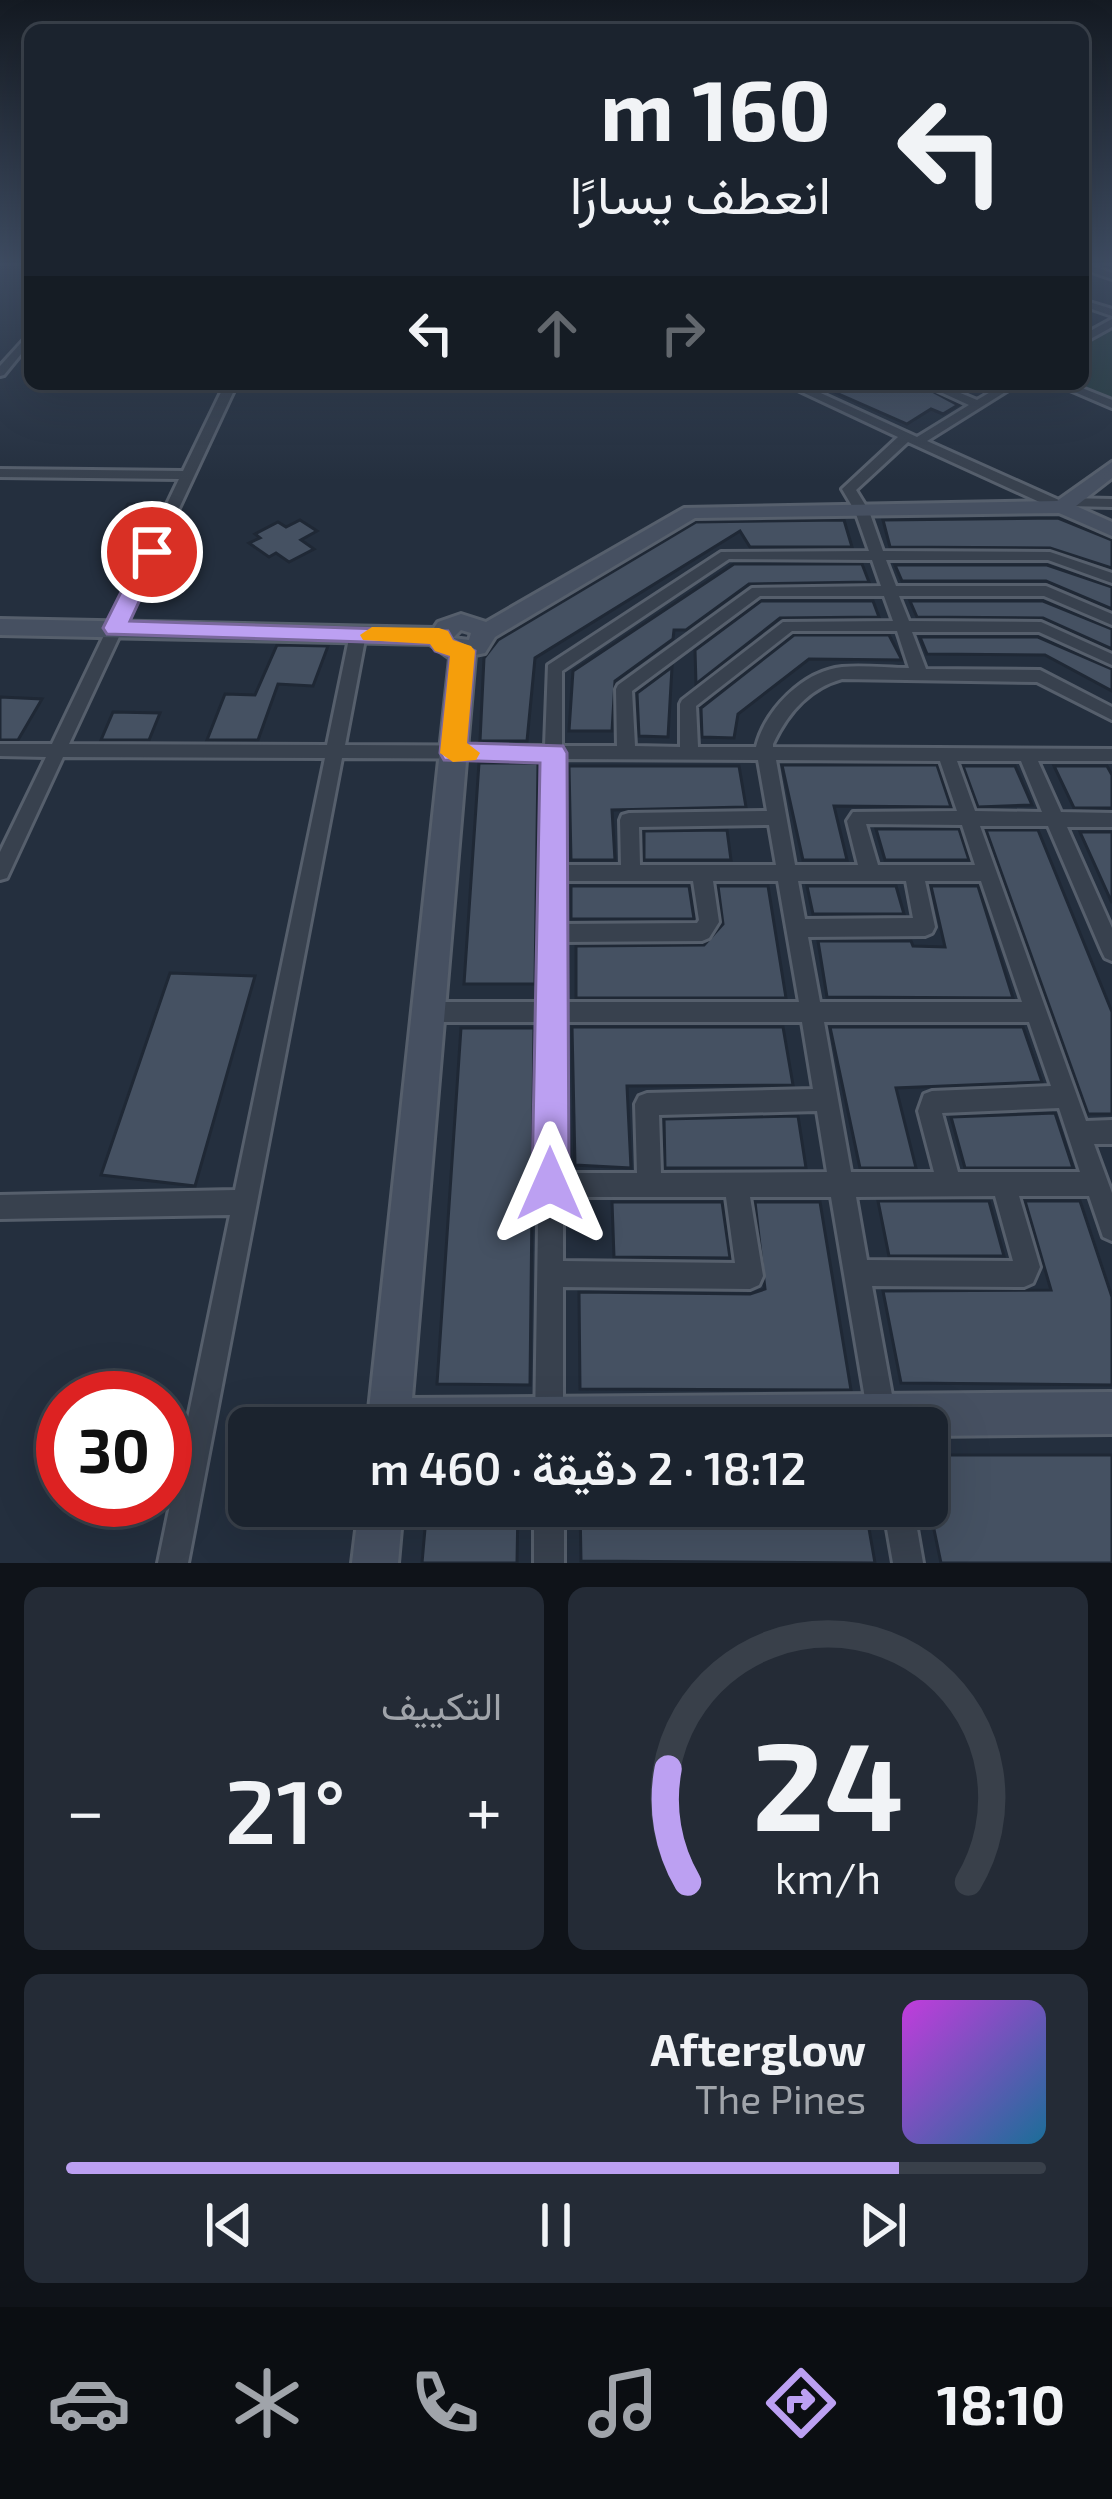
<!DOCTYPE html>
<html lang="ar">
<head>
<meta charset="utf-8">
<style>
	:root { --surface:#1b232e; --page:#242b36; --text:#f1f3f6; --muted:#a0a4aa; --line:#39404a; --accent:#bca0f2 }
	body { margin:0; font-family:"Exo 2",Vazirmatn,sans-serif; background:var(--page); color:var(--text); direction:rtl; height:100vh; display:flex; flex-direction:column; font-size:45px; white-space:nowrap }
	* { box-sizing:border-box; margin:0 }
	p { font-size:39px; color:var(--muted) }
	.icon { flex:none; width:66px; height:66px; fill:none; stroke:currentColor; stroke-width:2; stroke-linecap:round; stroke-linejoin:round }
	.map { position:relative; height:1563px; overflow:hidden; direction:ltr }
	.side { display:flex; flex-direction:column; gap:24px; padding:24px; background:#0f1319; flex:1 }
	.side>* { flex:none }
	.top-card { position:absolute; left:24px; top:24px; width:1065px; height:366px; border-radius:18px; box-shadow:0 12px 48px #0002,0 0 0 3px var(--line); direction:rtl; background:#1b232e; color:var(--text); overflow:hidden }
	.speed { position:absolute; left:36px; top:1371px; display:flex; gap:24px; font-size:60px; font-weight:700; text-align:center }
	.speed>* { display:grid; place-content:center; width:156px; height:156px; border-radius:50%; background:var(--surface); box-shadow:0 12px 48px #0002,0 0 0 3px var(--line); line-height:1 }
	.speed .limit { border:18px solid #d22; background:#fff; color:#111 }
	.pin { position:absolute; display:grid; place-items:center; width:102px; height:102px; color:#fff; margin:-51px; border:6px solid #fff; border-radius:50%; box-shadow:0 3px 12px #0007 }
	.me { position:absolute; width:132px; margin:-66px; rotate:0deg; stroke-linejoin:round; filter:drop-shadow(0 0 9px #0008) }
	.turn { display:flex; align-items:center; gap:42px; height:252px; padding:0 60px; font-size:54px }
	.turn .icon { width:156px; height:156px; stroke-width:2.5 }
	.turn b { display:block; font-size:84px; line-height:102px }
	.lanes { display:flex; align-items:center; height:114px; padding:0 60px; background:#0003; justify-content:center; gap:60px; direction:ltr }
	.lanes .off { opacity:.35 }
	.big { font-size:90px; font-weight:600; line-height:1.1 }
	.side .widget { flex:1; display:flex; flex-direction:column; justify-content:center; gap:18px; min-width:0; padding:0 42px; border-radius:18px; background:var(--page) }
	.side .dial { align-items:center; gap:0 }
	.dial svg { height:312px; overflow:visible; fill:none; stroke:var(--line); stroke-width:7; stroke-linecap:round; text-anchor:middle }
	.dial text { fill:var(--text); stroke:none }
	.song { display:flex; align-items:center; gap:36px }
	.cover { width:144px; height:144px; border-radius:18px; background:linear-gradient(135deg,hsl(290 70% 55%),hsl(200 70% 35%)) }
	.played { height:12px; border-radius:6px; background:linear-gradient(90deg,var(--accent) 85%,var(--line) 85%) }
	.keys { display:flex; justify-content:space-around; direction:ltr }
	.heat { display:flex; justify-content:space-between; align-items:center; font-size:66px; direction:ltr }
	.side .tiles { flex:1; display:grid; gap:24px; grid-template-columns:1fr 1fr }
	.widget:last-child { grid-column:span 2 }
	.trip { position:absolute; left:228px; top:1407px; width:720px; height:120px; border-radius:18px; background:var(--surface); box-shadow:0 12px 48px #0002,0 0 0 3px var(--line); font-weight:600; line-height:120px; text-align:center; direction:rtl }
	.tabs { display:flex; height:192px; justify-content:space-around; align-items:center; background:#0b0e12; color:var(--muted) }
	.tabs .icon { width:84px; height:84px }
	.tabs .active { color:var(--accent) }
	.tabs b { font-size:54px; color:var(--text) }
	.map>svg:first-child { display:block }
</style>
</head>
<body>
<div class="map">
<svg width="1112" height="1563" viewBox="0 0 1112 1563">
	<rect width="100%" height="100%" fill="#242f3e"/>
	<!-- green -->
	<polygon fill="#263c3f" points="1112,329 1112,399 1074,384 1083,384 1083,347"/>
	<!-- building -->
	<g fill="#455162" stroke="#1f2835" stroke-width="3">
		<polygon points="816,384 919,384 958,405 943,414 931,409 907,424"/>
		<polygon points="128,504 149,504 132,539 110,539"/>
		<polygon points="1058,518 1112,540 1112,568 1050,548 890,547 883,520"/>
		<polygon points="300,520 317,531 301,540 314,549 289,562 276,553 269,557 249,543 260,538 255,534 278,522 286,527"/>
		<polygon points="844,520 852,547 750,547 740,531 535,658 527,741 480,741 484,658 498,640 696,522"/>
		<polygon points="734,564 862,564 869,582 749,584 686,630 674,630 673,639 615,681 612,731 569,731 573,671"/>
		<polygon points="895,565 1047,565 1112,587 1112,609 1046,581 902,581"/>
		<polygon points="761,601 873,601 879,617 780,618 696,684 695,650"/>
		<polygon points="910,601 1043,601 1112,629 1112,649 1043,618 917,617"/>
		<polygon points="794,635 889,635 902,660 809,659 738,714 734,738 702,737 701,708"/>
		<polygon points="920,637 1038,637 1112,669 1112,691 1045,655 927,654"/>
		<polygon points="277,645 328,646 313,686 278,684 258,740 207,740 225,694 255,695"/>
		<polygon points="672,667 668,737 639,736 637,693"/>
		<polygon points="0,697 42,699 18,740 0,740"/>
		<polygon points="113,712 160,713 149,740 101,740"/>
		<polygon points="479,763 538,763 535,984 464,984"/>
		<polygon points="782,765 937,765 951,807 834,806 847,860 803,860"/>
		<polygon points="569,766 739,766 746,807 612,810 615,860 571,860"/>
		<polygon points="963,766 1015,766 1032,805 978,807"/>
		<polygon points="1054,766 1107,766 1112,775 1112,808 1074,808"/>
		<polygon points="876,829 959,829 969,860 885,860"/>
		<polygon points="727,830 731,860 644,860 644,831"/>
		<polygon points="986,830 1038,830 1112,1012 1112,1114 1088,1114"/>
		<polygon points="1080,832 1112,832 1112,903"/>
		<polygon points="571,886 689,886 694,919 571,919"/>
		<polygon points="718,886 768,886 786,998 576,998 576,946 704,945 723,924"/>
		<polygon points="807,886 896,886 904,914 813,914"/>
		<polygon points="931,886 978,886 1013,998 827,997 818,941 911,941 913,946 945,947"/>
		<polygon points="170,973 255,976 195,1186 101,1175"/>
		<polygon points="572,1027 783,1027 793,1085 627,1086 631,1168 575,1165"/>
		<polygon points="830,1027 1023,1027 1042,1082 896,1088 916,1168 860,1168"/>
		<polygon points="461,1028 534,1028 530,1385 437,1384"/>
		<polygon points="1055,1113 1073,1168 965,1168 951,1117"/>
		<polygon points="798,1116 806,1168 665,1168 664,1119"/>
		<polygon points="878,1201 989,1201 1004,1256 889,1256"/>
		<polygon points="1025,1201 1080,1201 1112,1297 1112,1385 901,1383 883,1291 1051,1290"/>
		<polygon points="612,1202 722,1202 730,1258 614,1257"/>
		<polygon points="755,1202 820,1202 851,1390 580,1389 579,1292 750,1294 765,1289"/>
		<polygon points="927,1455 1112,1455 1112,1563 941,1563 927,1496"/>
		<polygon points="427,1506 518,1506 517,1563 422,1563"/>
		<polygon points="580,1506 865,1506 875,1563 581,1561"/>
	</g>
	<g fill="none" stroke-linecap="round" stroke-linejoin="round">
		<defs>
			<g id="street">
				<polygon points="1083,263 1112,273 1112,279 1083,269"/>
				<polygon points="1083,300 1112,309 1112,316 1083,306"/>
				<polygon points="1112,319 1112,327 1083,343 1083,335"/>
				<polygon points="30,333 30,343 4,375 0,376 0,366"/>
				<path d="M225,384H237L69,744L327,745L350,634L358,629L366,634L345,745L545,746L548,665L721,552L869,551L855,511L842,489L898,437L785,384H801L917,437L969,405L923,384H939L977,400L1004,384H1018L927,441L1061,501L1067,498L1112,499V507L1068,506L1067,510H1057L908,442L856,490L869,511L883,551L1050,552L1112,573V583L1048,560H886L896,586H1046L1112,614V625L1044,596H899L909,621L1041,622L1112,654V665L1039,632H912L926,669L1040,670L1112,707V720L1037,682L842,679C809,688 787,714 773,744V747L1112,749V761H1038L1061,812L1112,813V827H1067L1112,928V961L1105,958L1102,952L1048,826H980L1086,1121L1112,1120V1144H1094L1112,1193V1241L1103,1237L1089,1196H1019L1040,1267L1033,1283L1024,1287L872,1286L898,1428H870L831,1197H750L763,1276L759,1285L750,1289L563,1287V1428H535L541,1022H428L420,1019L417,1012L420,1005L428,1002H541L545,759L342,758L188,1563H158L230,1215L0,1219V1195L235,1190L325,758L63,757L7,878L0,880V852L46,757L0,756V744H52L179,479L0,477V469L183,471ZM729,559L872,560L881,586L752,588L618,685L616,689L617,746H562V671ZM760,596H884L893,621L783,622L682,700L680,704V747L635,746L632,691ZM792,631H897L909,668C887,668 864,665 842,667C803,671 765,710 756,747H698L696,706ZM562,759L758,760L767,811L629,813L622,815L620,820L621,865H562ZM776,760L940,761L957,811L853,812L847,821L858,865H795ZM957,761H1021L1042,812L975,811ZM866,824L962,825L975,865H878ZM769,825L776,865H640L639,827ZM562,881H693L699,920L697,923L562,924ZM713,881H778L799,1002H563L562,942L702,941L709,938L719,922ZM798,881H906L913,918L805,919ZM925,881H981L1022,1002H820L808,937L925,936L932,933L935,927ZM563,1022H802L813,1089L647,1093L639,1096L635,1104L637,1173H563ZM824,1022H1029L1051,1086L932,1091L924,1094L918,1111L934,1172H851ZM1059,1108L1080,1172H958L942,1113ZM817,1111L827,1172L661,1173L659,1115ZM995,1196L1013,1261L867,1260L856,1197ZM563,1197H726L735,1263L563,1261Z"/>
				<polygon points="1056,384 1072,384 1112,400 1112,408"/>
				<rect x="534" y="1506" width="30" height="57"/>
				<polygon points="883,1506 913,1506 923,1563 893,1563"/>
			</g>
			<g id="secondary">
				<path d="M1112,462V478L1076,506L1112,522V536L1059,513L695,518L495,637L485,653L475,655L412,1398L1112,1392V1434L927,1436V1428H367L450,658L430,644L0,635V619L434,628L438,622L461,614L486,622L684,508L1057,501ZM461,630L471,633L469,640L453,638Z"/>
				<polygon points="359,1506 403,1506 398,1563 352,1563"/>
			</g>
		</defs>
		<!-- street casing -->
		<use href="#street" stroke="#565f6c" stroke-width="6"/>
		<!-- secondary casing -->
		<use href="#secondary" stroke="#565f6c" stroke-width="6"/>
		<!-- street -->
		<use href="#street" fill="#38414e" fill-rule="evenodd"/>
		<!-- secondary -->
		<use href="#secondary" fill="#465061" fill-rule="evenodd"/>
	</g>
	<!-- sky -->
	<linearGradient id="sky" x2="0" y2="1"><stop stop-color="#141a22"/><stop offset="0.55" stop-color="#3f4d63"/><stop offset="1" stop-color="#3f4d63" stop-opacity="0"/></linearGradient>
	<rect width="1112" height="481" fill="url(#sky)"/>
	<!-- route -->
	<polygon fill="#bca0f2" stroke="#7a689d" stroke-width="3" points="152,545 162,552 130,621 448,631 453,640 475,651 467,743 563,746 567,753 569,1184 563,1197 550,1203 537,1197 532,1184 540,763 444,760 440,753 450,656 435,651 430,644 107,634 103,628 141,552"/>
	<!-- slow -->
	<polygon fill="#f59e0b" points="372,627 439,628 448,631 453,640 471,646 475,651 467,743 480,753 476,760 453,762 440,753 450,656 435,651 430,644 363,640 360,635"/>
</svg>
<div class="speed"><div class="limit">30</div></div>
<div class="pin" style="left:152px;top:552px;background:#d93025"><svg class="icon" aria-label="arrive" viewBox="0 0 24 24"><path d="M6 21V4h12l-3 4 3 4H6"/></svg></div>
<svg class="me" style="left:550px;top:1184px" viewBox="-20 -20 40 40"><path d="M0-17L14 15 0 8-14 15z" fill="#bca0f2" stroke="#fff" stroke-width="4"/></svg>
<div class="trip">18:12 · 2 دقيقة · 460 m</div>
<div class="top-card">
<div class="turn"><svg class="icon" aria-label="left" viewBox="0 0 24 24"><path d="M17 20v-9H6M10 6l-5 5 5 5"/></svg><div><b>160 m</b>انعطف يسارًا</div></div>
<div class="lanes"><svg class="icon" aria-label="left" viewBox="0 0 24 24"><path d="M17 20v-9H6M10 6l-5 5 5 5"/></svg><svg class="icon off" aria-label="ahead" viewBox="0 0 24 24"><path d="M12 20V5M6 11l6-6 6 6"/></svg><svg class="icon off" aria-label="right" viewBox="0 0 24 24"><path d="M7 20v-9h11M14 6l5 5-5 5"/></svg></div>
</div>
</div>
<section class="side">
<div class="tiles">
<div class="widget dial"><svg viewBox="0 0 100 80">
<path d="M14 69A42 42 0 1 1 86 69"/>
<path d="M14 69A42 42 0 0 1 9 40" stroke="#bca0f2"/>
<text x="50" y="56" font-size="32" font-weight="700">24</text>
<text x="50" y="72" font-size="11">km/h</text>
</svg></div>
<div class="widget"><p>التكييف</p>
<div class="heat"><a>−</a><b class="big">21°</b><a>+</a></div>
</div>
<div class="widget">
<div class="song"><i class="cover"></i><div><b>Afterglow</b><p>The Pines</p></div></div>
<div class="played"></div>
<div class="keys"><svg class="icon" aria-label="previous" viewBox="0 0 24 24"><path d="M18 5L8 12l10 7zM5 5v14"/></svg><svg class="icon" aria-label="pause" viewBox="0 0 24 24"><path d="M8 5v14M16 5v14"/></svg><svg class="icon" aria-label="next" viewBox="0 0 24 24"><path d="M6 5l10 7-10 7zM19 5v14"/></svg></div>
</div>
</div>
</section>
<nav class="tabs">
<b>18:10</b>
<svg class="icon active" aria-label="directions" viewBox="0 0 24 24"><path d="M12 3l9 9-9 9-9-9zM9 14v-3h6M13 9l2 2-2 2"/></svg>
<svg class="icon" aria-label="music" viewBox="0 0 24 24"><path d="M9 18V5l10-2v13"/><circle cx="6" cy="18" r="3"/><circle cx="16" cy="16" r="3"/></svg>
<svg class="icon" aria-label="phone" viewBox="0 0 24 24"><path d="M5 4h4l2 5-3 2q2 4 5 5l2-3 5 2v4C11 20 4 13 5 4z"/></svg>
<svg class="icon" aria-label="climate" viewBox="0 0 24 24"><path d="M12 3v18M4 7l16 10M4 17L20 7"/></svg>
<svg class="icon" aria-label="car" viewBox="0 0 24 24"><path d="M5 17H2v-5l4-1 3-4h7l3 4 3 1v5h-3M9 17h6M6 11h13"/><circle cx="7" cy="17" r="2"/><circle cx="17" cy="17" r="2"/></svg>
</nav>
</body>
</html>
